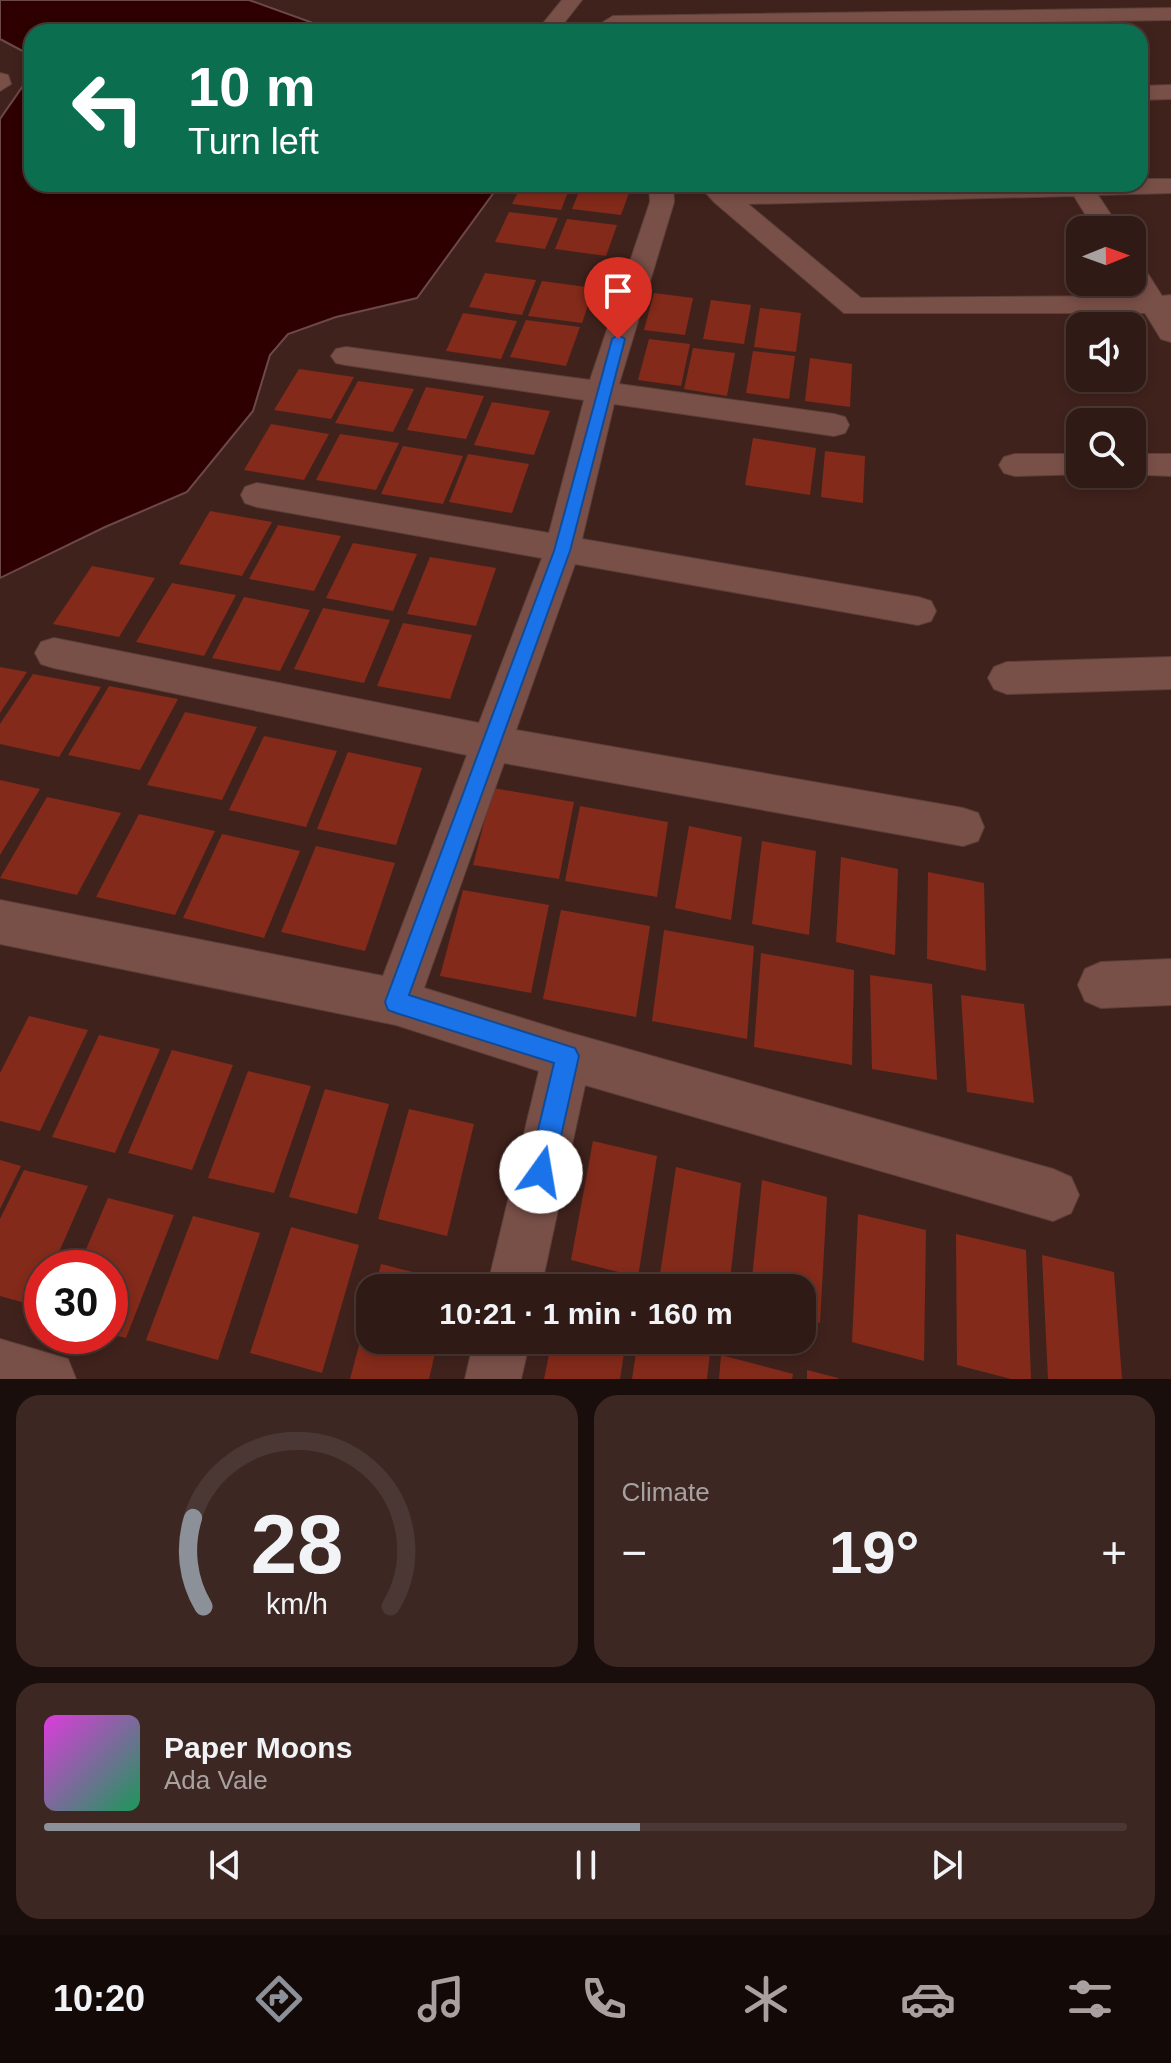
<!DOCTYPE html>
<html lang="en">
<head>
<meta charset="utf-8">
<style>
	:root { --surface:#301a15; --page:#3c2722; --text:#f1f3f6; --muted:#a8a1a0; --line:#4b3834; --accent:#8c9099 }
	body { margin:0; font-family:Arial,sans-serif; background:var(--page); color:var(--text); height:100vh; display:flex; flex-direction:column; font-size:30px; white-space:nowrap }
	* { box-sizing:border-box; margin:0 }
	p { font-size:26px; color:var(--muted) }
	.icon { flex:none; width:44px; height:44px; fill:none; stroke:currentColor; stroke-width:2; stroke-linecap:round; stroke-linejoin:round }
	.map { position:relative; height:1379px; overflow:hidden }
	.drawer { display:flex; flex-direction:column; gap:16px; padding:16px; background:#1a0e0c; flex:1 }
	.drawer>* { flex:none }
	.guide { position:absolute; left:24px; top:24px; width:1124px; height:168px; border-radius:24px; box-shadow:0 4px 12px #0003,0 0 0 2px var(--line); background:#0b6e4f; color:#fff; overflow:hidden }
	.needle { width:52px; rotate:89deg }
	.controls { position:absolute; left:1066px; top:216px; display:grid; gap:16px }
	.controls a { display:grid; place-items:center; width:80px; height:80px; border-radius:16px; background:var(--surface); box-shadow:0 4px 12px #0003,0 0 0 2px var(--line); font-size:40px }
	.speed { position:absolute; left:24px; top:1250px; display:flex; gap:16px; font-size:40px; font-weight:700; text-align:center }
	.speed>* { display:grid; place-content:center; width:104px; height:104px; border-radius:50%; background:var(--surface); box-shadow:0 4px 12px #0003,0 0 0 2px var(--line); line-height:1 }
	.speed .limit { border:12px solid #d22; background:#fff; color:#111 }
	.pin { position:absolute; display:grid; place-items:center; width:68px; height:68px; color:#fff; margin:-82px -34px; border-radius:50% 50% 50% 0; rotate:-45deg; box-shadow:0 0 8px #0007 }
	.pin .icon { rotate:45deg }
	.me { position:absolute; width:88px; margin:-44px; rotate:13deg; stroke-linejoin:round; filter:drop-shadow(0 0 6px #0008) }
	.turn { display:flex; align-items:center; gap:28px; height:168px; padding:0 32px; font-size:36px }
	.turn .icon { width:104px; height:104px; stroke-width:2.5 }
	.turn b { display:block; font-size:56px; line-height:68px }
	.big { font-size:60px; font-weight:600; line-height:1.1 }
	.drawer .card { flex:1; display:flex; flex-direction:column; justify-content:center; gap:12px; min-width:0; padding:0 28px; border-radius:24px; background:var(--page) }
	.drawer .dial { align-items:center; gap:0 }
	.dial svg { height:208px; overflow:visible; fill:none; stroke:var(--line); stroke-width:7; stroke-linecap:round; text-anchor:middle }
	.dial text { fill:var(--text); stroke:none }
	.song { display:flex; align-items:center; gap:24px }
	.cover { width:96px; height:96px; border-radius:12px; background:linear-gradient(135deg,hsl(300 70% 55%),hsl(150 70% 35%)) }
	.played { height:8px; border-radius:4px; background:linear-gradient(90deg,var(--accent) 55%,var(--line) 55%) }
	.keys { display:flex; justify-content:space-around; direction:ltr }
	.heat { display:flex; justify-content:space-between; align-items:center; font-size:44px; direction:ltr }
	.drawer .tiles { flex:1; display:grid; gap:16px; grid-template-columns:1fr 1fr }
	.card:last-child { grid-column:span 2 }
	.trip { position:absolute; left:356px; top:1274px; width:460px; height:80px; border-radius:24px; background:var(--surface); box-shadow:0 4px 12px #0003,0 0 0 2px var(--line); font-weight:600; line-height:80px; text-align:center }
	.menu { display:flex; height:128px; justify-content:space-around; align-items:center; background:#130a08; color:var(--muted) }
	.menu .icon { width:56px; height:56px }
	.menu .on { color:var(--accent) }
	.menu b { font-size:36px; color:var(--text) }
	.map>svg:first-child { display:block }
</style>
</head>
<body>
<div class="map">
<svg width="1171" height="1379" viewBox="0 0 1171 1379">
	<rect width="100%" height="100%" fill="#40221c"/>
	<!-- water -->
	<g fill="#2e0100" stroke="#6c4948" stroke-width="2">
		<polygon points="0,0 249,0 338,32 32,32 32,56 0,39"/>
		<polygon points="32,73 32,184 500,184 417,298 336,317 288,334 270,355 253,411 187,492 105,527 0,578 0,119"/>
	</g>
	<!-- building -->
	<g fill="#832a1a">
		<polygon points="522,184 571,184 561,210 512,204"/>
		<polygon points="582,184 631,187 621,215 572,209"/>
		<polygon points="509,212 558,218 545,249 495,242"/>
		<polygon points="567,219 617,225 606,256 555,249"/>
		<polygon points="485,273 536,280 522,315 469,307"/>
		<polygon points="542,281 594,288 582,323 528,316"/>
		<polygon points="654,293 693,298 685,335 644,330"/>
		<polygon points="711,300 751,305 744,344 703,339"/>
		<polygon points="760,308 801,313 796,352 754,347"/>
		<polygon points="463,313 517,321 501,359 446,351"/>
		<polygon points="526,320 580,327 566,366 510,357"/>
		<polygon points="649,339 690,344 681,386 638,380"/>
		<polygon points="693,348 735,353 727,396 684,389"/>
		<polygon points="753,351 795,356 789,399 746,393"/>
		<polygon points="810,358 852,364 850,407 805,401"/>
		<polygon points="299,369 354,377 331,419 274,410"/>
		<polygon points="358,381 414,389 393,432 335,423"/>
		<polygon points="426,387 484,396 466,439 407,430"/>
		<polygon points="492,402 550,411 534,455 474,445"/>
		<polygon points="271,424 329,434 304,480 244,470"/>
		<polygon points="340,434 399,443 376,490 316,480"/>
		<polygon points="753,438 816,448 810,495 745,485"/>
		<polygon points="403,446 463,456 443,504 381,494"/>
		<polygon points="825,451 865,456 863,503 821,497"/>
		<polygon points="468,454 529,464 512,513 449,502"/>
		<polygon points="210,511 272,522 242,576 179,564"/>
		<polygon points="278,525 341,536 314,591 249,579"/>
		<polygon points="353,543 417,554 393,611 326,598"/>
		<polygon points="430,557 496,568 476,626 407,614"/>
		<polygon points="92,566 155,578 119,637 53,624"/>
		<polygon points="172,583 236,595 204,656 136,642"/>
		<polygon points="244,597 310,610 280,671 212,658"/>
		<polygon points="323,608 390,620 364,683 294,669"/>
		<polygon points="403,623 472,635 450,699 377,686"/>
		<polygon points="0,667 27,672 0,713"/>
		<polygon points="33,674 101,687 59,757 0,744 0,724"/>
		<polygon points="109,686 178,699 140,770 68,755"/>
		<polygon points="185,712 257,727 222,800 147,785"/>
		<polygon points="264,736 337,751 306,827 229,810"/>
		<polygon points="348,752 422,768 396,845 317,829"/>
		<polygon points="0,780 40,789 0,855"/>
		<polygon points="493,788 574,802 559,879 473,865"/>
		<polygon points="47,797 121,813 77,895 0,878"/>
		<polygon points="580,806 668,822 657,897 565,881"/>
		<polygon points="139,814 215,831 175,915 96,897"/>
		<polygon points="689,826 742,837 731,920 675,908"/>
		<polygon points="222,834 300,851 264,938 183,918"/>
		<polygon points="762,841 816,851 809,935 752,924"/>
		<polygon points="316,846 395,863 365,951 281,932"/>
		<polygon points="841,857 898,869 895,955 836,942"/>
		<polygon points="928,872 984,883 986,971 927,959"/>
		<polygon points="463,890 549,905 531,993 440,976"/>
		<polygon points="561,910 650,926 636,1017 543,999"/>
		<polygon points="664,930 754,946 747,1039 652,1021"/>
		<polygon points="761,953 854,970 852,1065 754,1047"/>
		<polygon points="870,975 932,984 937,1080 872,1069"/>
		<polygon points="961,995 1024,1004 1034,1103 967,1092"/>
		<polygon points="29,1016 88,1030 40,1131 0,1121 0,1073"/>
		<polygon points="99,1035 160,1049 115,1153 52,1137"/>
		<polygon points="172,1050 233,1065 192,1170 128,1153"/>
		<polygon points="248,1071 311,1086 274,1193 208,1178"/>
		<polygon points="325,1089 389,1104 357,1214 289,1197"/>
		<polygon points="409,1109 474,1124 447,1236 378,1219"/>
		<polygon points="593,1141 657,1156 638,1277 571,1260"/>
		<polygon points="0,1160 21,1166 0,1209"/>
		<polygon points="676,1167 741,1183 729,1288 658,1288"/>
		<polygon points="24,1170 88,1186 52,1268 42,1268 42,1292 36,1306 0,1296 0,1219"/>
		<polygon points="762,1180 827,1197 820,1323 802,1318 802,1288 751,1288"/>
		<polygon points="108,1198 174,1215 126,1338 110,1334 110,1268 78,1268"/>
		<polygon points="858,1214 926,1230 924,1361 852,1342"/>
		<polygon points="193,1216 260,1233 218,1360 146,1340"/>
		<polygon points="291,1227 359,1245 322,1373 250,1353"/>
		<polygon points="956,1234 1026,1250 1031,1379 1011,1379 957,1365"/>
		<polygon points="1042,1255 1114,1272 1122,1379 1048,1379"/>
		<polygon points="381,1264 452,1282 450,1288 375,1288"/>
		<polygon points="369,1308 370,1340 438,1340 429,1379 350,1379"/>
		<polygon points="552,1340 626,1340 620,1379 544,1379"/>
		<polygon points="638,1340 697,1340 711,1344 707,1379 632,1379"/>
		<polygon points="721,1355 793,1374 792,1379 719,1379"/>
		<polygon points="807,1370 838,1378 838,1379 807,1379"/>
	</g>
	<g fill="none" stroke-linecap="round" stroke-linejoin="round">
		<defs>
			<g id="minor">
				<polygon points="562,0 582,0 557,32 536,32"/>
				<polygon points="1171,8 1171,20 613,28 603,22 613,16"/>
				<polygon points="0,73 8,75 11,84 0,91"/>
				<polygon points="1171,85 1171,99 1140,100 1140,86"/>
				<polygon points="1140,179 1171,179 1171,193 1098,195 1121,230 1095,230 1074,196 748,204 861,298 1135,296 1126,282 1132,282 1132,261 1141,263 1162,296 1171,295 1171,342 1161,339 1145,313 844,313 714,202 698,184 725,184 731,189 1140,184"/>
				<polygon points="649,184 673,184 674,202 619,384 834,414 845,417 849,425 845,433 834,436 614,404 582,539 918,597 931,601 936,611 931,621 918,625 575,564 516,730 963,808 978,813 984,827 978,841 963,846 504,763 424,988 567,1032 1053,1169 1071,1177 1079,1195 1071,1213 1053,1221 585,1085 541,1288 487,1288 539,1071 396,1025 0,944 0,900 383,976 467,755 54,668 41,664 35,653 41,642 54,638 479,723 542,558 257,507 245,503 241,495 245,487 257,483 549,533 584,400 346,365 336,363 331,356 336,349 346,347 590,380 650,202"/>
				<polygon points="1015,454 1080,454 1080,474 1088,474 1015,476 1004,473 999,465 1004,457"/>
				<polygon points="1132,454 1171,454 1171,476 1124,474 1132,474"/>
				<polygon points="1171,657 1171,689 1007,694 994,689 988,678 994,667 1007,662"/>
				<polygon points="1171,959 1171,1005 1101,1008 1085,1001 1078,985 1085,969 1101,962"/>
				<polygon points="0,1339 68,1359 76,1379 0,1379"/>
				<polygon points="474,1340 530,1340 521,1379 465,1379"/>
			</g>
		</defs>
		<!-- minor casing -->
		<use href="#minor" stroke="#5b3f3a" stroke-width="2"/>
		<!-- minor -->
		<use href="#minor" fill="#795048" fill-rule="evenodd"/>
	</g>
	<!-- route -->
	<polygon fill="#1a73e8" stroke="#114b97" stroke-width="2" points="618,335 625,339 570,551 409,995 575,1048 579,1056 553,1172 549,1180 541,1184 532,1180 528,1172 554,1063 396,1013 388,1010 385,1002 554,551 612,339"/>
</svg>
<div class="controls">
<a><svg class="needle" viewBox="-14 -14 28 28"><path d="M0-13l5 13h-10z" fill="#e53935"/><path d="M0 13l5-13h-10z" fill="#a8a1a0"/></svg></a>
<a><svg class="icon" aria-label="sound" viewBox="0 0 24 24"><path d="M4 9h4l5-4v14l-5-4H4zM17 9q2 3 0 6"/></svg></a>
<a><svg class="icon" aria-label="search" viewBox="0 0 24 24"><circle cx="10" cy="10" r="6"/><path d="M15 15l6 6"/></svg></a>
</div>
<div class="speed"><div class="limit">30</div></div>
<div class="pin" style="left:618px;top:339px;background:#d93025"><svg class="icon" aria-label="arrive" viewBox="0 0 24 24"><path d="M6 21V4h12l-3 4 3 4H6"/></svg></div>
<svg class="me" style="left:541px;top:1172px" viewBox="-20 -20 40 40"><circle r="19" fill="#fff"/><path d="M0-13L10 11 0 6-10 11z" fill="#1a73e8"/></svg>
<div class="trip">10:21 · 1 min · 160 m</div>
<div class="guide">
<div class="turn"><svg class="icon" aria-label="left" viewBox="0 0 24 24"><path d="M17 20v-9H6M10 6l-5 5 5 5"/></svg><div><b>10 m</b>Turn left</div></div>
</div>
</div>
<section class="drawer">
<div class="tiles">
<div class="card dial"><svg viewBox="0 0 100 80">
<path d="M14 69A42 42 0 1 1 86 69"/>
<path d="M14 69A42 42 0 0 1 10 35" stroke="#8c9099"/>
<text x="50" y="56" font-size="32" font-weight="700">28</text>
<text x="50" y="72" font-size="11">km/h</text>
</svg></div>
<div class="card"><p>Climate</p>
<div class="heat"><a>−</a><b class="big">19°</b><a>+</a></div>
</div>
<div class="card">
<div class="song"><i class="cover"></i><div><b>Paper Moons</b><p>Ada Vale</p></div></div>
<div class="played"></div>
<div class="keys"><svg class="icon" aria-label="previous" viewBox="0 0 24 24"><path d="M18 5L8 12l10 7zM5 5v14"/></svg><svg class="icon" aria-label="pause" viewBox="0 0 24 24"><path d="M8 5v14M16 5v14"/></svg><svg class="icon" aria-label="next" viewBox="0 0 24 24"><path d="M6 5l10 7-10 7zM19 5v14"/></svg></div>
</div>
</div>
</section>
<nav class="menu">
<b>10:20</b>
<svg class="icon on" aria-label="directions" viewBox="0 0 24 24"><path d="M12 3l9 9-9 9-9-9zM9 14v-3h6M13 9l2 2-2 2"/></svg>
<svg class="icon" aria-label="music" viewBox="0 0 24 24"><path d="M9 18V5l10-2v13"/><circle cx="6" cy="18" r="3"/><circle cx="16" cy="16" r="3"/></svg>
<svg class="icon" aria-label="phone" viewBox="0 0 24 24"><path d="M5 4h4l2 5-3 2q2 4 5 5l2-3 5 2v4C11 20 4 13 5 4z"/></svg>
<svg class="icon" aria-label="climate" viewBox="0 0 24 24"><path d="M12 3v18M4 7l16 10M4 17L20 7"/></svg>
<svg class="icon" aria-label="car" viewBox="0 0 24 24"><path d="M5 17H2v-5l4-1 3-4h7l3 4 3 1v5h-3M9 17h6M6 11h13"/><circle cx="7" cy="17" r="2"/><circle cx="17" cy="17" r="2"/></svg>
<svg class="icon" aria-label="filters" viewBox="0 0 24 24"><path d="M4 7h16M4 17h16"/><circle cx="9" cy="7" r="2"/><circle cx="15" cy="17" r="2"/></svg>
</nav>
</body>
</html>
